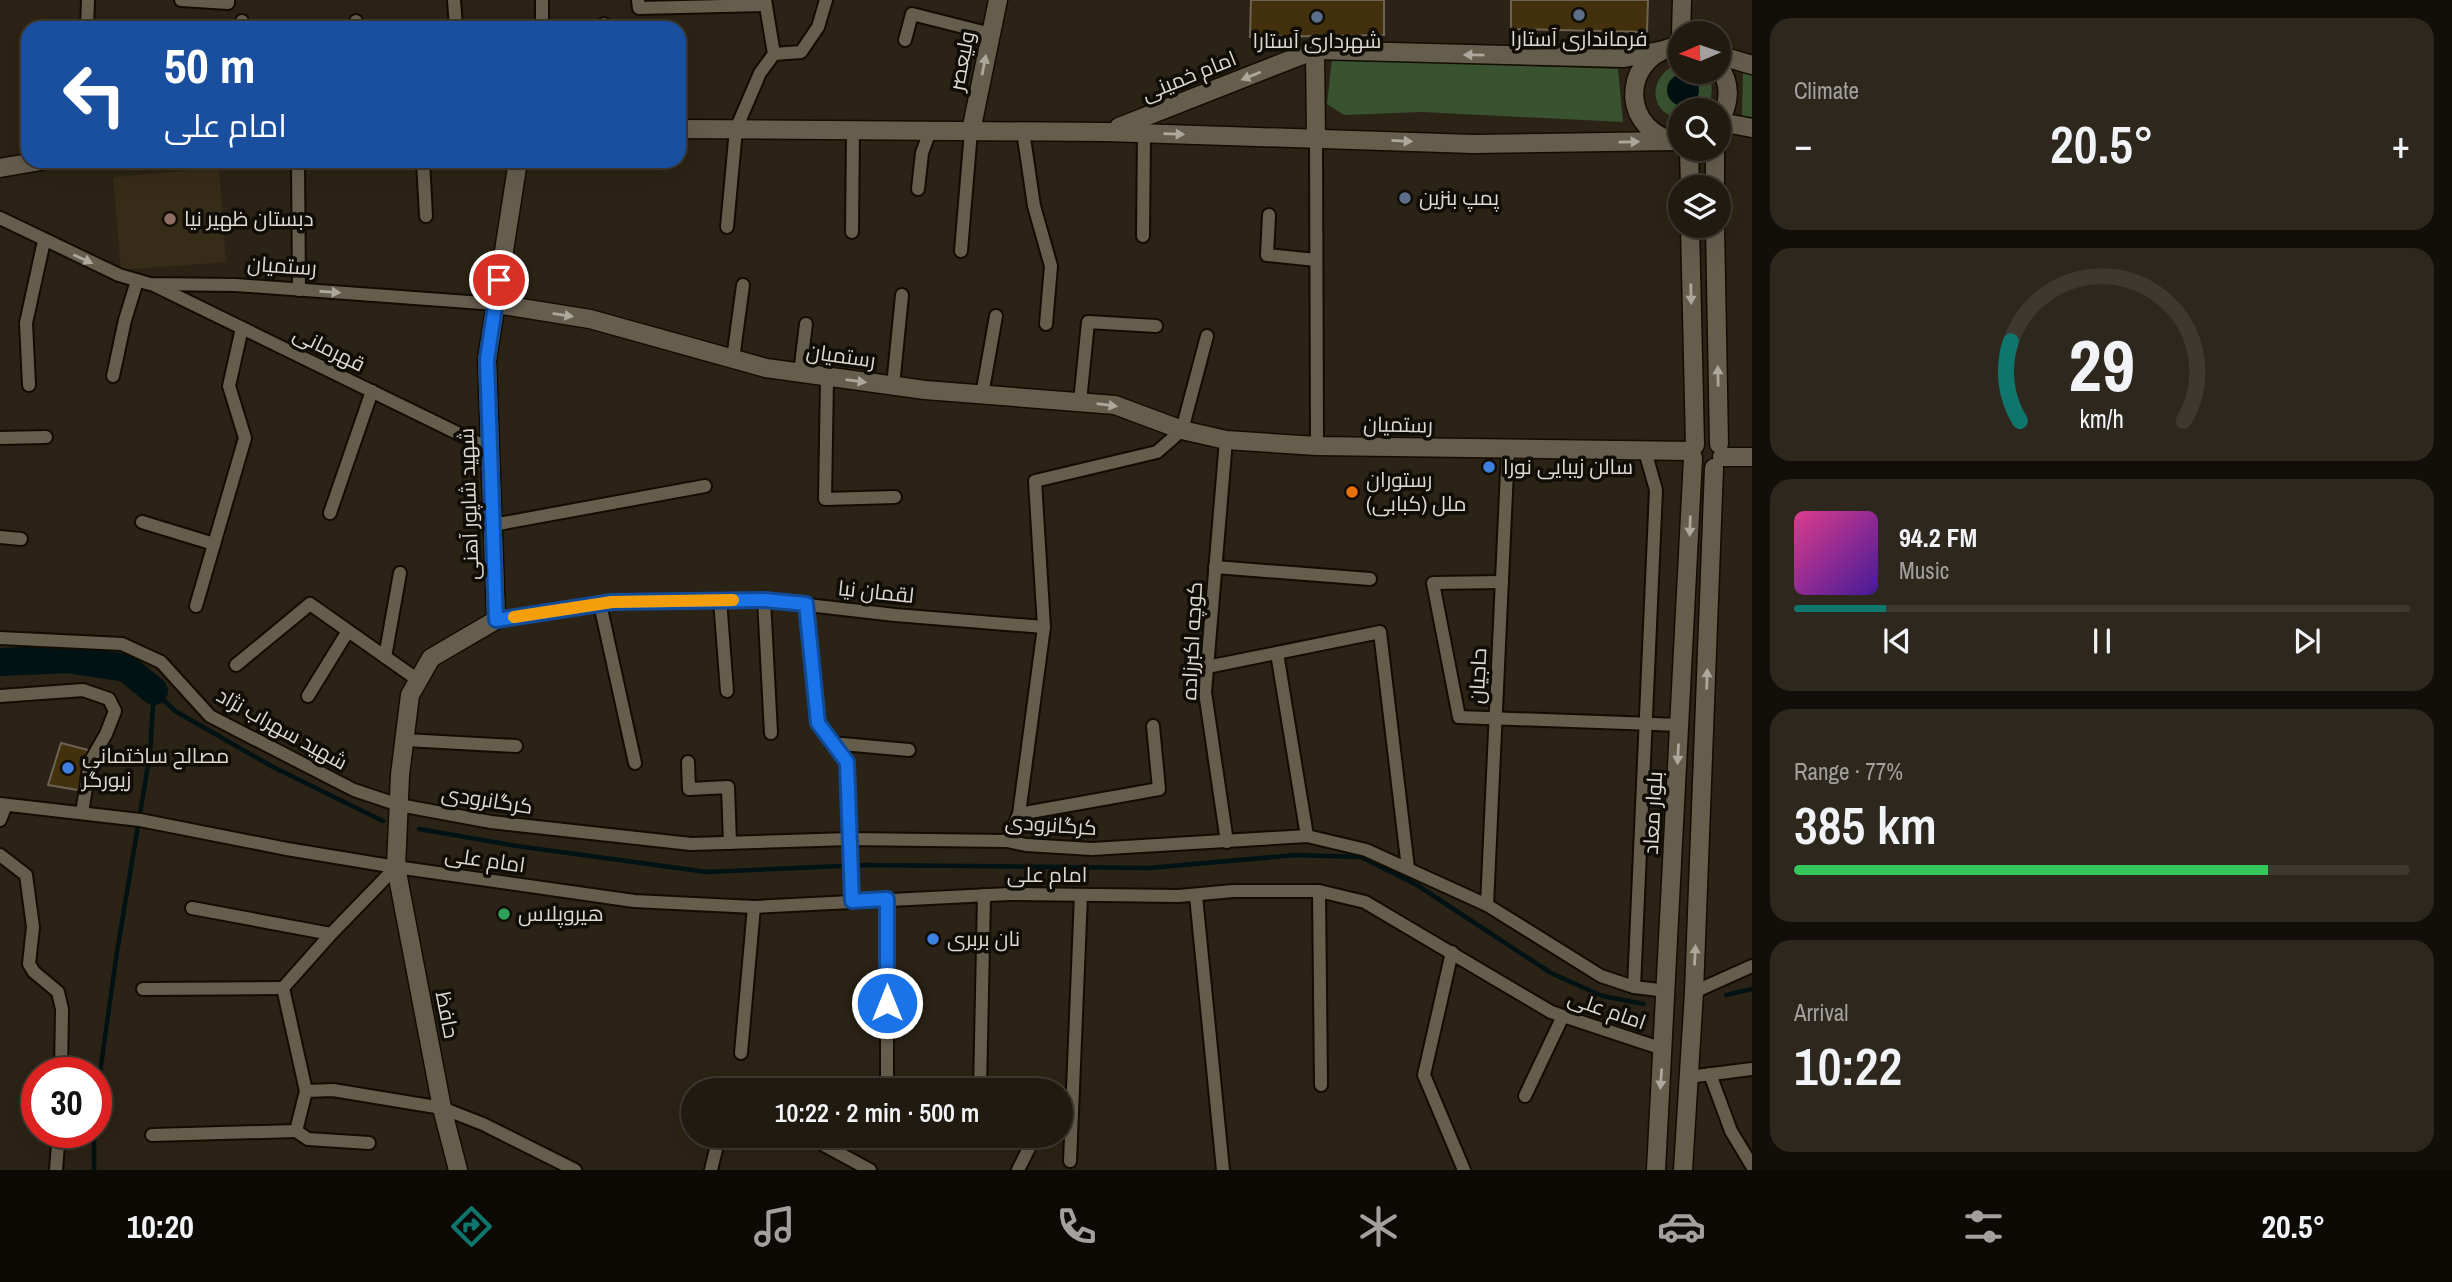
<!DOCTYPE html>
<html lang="en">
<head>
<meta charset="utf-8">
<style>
	:root { --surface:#201a10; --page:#2d271e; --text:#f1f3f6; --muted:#a2a19f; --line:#3d3830; --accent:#0f766e }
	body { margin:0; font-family:"Archivo Narrow",Cairo,sans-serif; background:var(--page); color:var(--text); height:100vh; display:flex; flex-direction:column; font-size:26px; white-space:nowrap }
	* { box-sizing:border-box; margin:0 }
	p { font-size:23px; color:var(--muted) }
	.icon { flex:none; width:38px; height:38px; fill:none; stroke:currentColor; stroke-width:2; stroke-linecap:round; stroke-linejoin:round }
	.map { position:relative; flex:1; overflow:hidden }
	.side { display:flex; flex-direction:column; gap:18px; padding:18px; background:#120e09; width:700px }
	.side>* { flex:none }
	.banner { position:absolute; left:21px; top:21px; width:665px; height:147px; border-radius:21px; box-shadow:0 7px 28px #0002,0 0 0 2px var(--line); background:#1a4fa0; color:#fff; overflow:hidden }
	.needle { width:46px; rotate:268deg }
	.buttons { position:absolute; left:1668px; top:21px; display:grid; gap:14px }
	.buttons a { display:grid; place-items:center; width:63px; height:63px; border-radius:50%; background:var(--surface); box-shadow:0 7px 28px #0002,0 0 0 2px var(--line); font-size:35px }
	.speed { position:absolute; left:21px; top:1057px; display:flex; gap:14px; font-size:35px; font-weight:700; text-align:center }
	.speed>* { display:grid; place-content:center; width:91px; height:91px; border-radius:50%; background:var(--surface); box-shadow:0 7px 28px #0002,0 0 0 2px var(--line); line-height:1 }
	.speed .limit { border:10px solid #d22; background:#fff; color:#111 }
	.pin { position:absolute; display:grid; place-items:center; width:60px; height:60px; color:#fff; margin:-30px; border:4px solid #fff; border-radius:50%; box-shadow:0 2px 7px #0007 }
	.me { position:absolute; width:77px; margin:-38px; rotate:0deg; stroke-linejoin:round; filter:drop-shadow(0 0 5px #0008) }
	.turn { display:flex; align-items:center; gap:24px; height:147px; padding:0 28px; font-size:32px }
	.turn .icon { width:91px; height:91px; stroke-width:2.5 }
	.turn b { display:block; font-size:49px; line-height:60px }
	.big { font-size:52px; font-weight:600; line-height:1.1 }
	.side .tile { flex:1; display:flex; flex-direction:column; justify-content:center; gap:10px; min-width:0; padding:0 24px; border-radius:21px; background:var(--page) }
	.side .dial { align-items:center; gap:0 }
	.dial svg { height:182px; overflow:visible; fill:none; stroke:var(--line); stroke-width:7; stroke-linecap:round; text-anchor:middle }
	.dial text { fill:var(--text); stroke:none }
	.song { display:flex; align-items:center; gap:21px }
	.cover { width:84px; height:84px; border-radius:10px; background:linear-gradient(135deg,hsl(330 70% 55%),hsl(260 70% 35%)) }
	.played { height:7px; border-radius:4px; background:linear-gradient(90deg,var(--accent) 15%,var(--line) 15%) }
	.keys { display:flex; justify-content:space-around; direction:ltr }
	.heat { display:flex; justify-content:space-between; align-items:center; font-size:38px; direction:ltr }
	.charge { height:10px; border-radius:5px; background:linear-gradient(90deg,#34c759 77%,var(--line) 0) }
	.trip { position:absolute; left:681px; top:1078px; width:392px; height:70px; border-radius:35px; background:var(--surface); box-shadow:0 7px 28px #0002,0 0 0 2px var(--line); font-weight:600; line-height:70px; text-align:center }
	.tab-bar { display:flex; height:112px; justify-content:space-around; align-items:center; background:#0d0a06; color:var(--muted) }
	.tab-bar .icon { width:49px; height:49px }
	.tab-bar .current { color:var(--accent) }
	.tab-bar b { font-size:32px; color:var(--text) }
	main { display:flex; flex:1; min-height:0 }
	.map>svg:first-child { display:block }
</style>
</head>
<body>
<main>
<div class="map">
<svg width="1752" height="1170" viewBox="0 0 1752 1170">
	<rect width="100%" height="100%" fill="#2b2315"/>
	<!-- built -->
	<polygon fill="#372c17" points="219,168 226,262 121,270 113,177"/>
	<!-- green -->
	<g fill="#395230">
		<polygon points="1332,59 1618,69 1623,122 1422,112 1344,115 1327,104"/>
		<path d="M1680,63V72H1704C1715,82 1714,99 1704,110H1680V119C1646,112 1649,73 1680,63Z"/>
		<polygon points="1743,69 1752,73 1752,117 1742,116"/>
	</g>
	<!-- water -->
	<circle fill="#001213" cx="1683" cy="90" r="16"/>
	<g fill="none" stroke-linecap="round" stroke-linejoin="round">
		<!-- stream -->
		<g stroke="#001213" stroke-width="4.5">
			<polyline points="154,691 175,711 273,767 383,821"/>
			<polyline points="419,829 517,846 707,872 865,865 1149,868 1296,855 1361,857 1417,885 1551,973 1602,996 1644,1004"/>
			<polyline points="1726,995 1752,989"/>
			<polyline points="96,1101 117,952 150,753 154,691"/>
			<polyline points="94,1132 94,1170"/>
		</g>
		<!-- river -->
		<polyline stroke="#001213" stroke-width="28" points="0,662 67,659 126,668 154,691"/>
	</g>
	<!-- building -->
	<g fill="#42310c" stroke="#6c6352" stroke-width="2">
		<polygon points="1251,0 1384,0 1384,35 1250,37"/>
		<polygon points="1511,0 1648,0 1647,32 1511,29"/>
		<polygon points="61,743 88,750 78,790 48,785"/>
	</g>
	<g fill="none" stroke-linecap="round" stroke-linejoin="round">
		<defs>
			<g id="street">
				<polyline points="181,0 228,3 228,0"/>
				<polyline points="454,0 456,28"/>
				<polyline points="542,0 542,28"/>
				<polyline points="638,0 639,8 766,5"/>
				<polyline points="765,0 774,54"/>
				<polyline points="242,21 243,28"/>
				<polyline points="356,21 356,28"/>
				<polyline points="87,28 88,0"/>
				<polyline points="604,28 604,24"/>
				<polyline points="905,40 912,14 991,34"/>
				<polyline points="1023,131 1034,206 1051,266 1046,324"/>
				<polyline points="1316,138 1317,446"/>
				<polyline points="298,161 299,290"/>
				<polyline points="423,161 426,216"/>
				<polyline points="918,189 922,153 930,131"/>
				<polyline points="1269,215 1267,255 1316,260"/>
				<polyline points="0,218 119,275 150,284 236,285 496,304"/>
				<polyline points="727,227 736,129 760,73 774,54 801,52 818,27 826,0"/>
				<polyline points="852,232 853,130"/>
				<polyline points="1143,236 1144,133"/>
				<polyline points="961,251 971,131"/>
				<polyline points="154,285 490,449"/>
				<polyline points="733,359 743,285"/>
				<polyline points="800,373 806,324"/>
				<polyline points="113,376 125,320 137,281"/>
				<polyline points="827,378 825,499 895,497"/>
				<polyline points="29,385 26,323 44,241"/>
				<polyline points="893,386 902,295"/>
				<polyline points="982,395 996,316"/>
				<polyline points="1080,402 1088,322 1156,326"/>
				<polyline points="0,438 46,437"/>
				<polyline points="1226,440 1205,692 1227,842"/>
				<polyline points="330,513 372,391"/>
				<polyline points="142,522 214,544"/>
				<polyline points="493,525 705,486"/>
				<polyline points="0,537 21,539"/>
				<polyline points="1215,567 1370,579"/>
				<polyline points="1502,582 1433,583 1459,717 1680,725"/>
				<polyline points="720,600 727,691"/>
				<polyline points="764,600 771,733"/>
				<polyline points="600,604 635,763"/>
				<polyline points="806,604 818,723 847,762 852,901"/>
				<polyline points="196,606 245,438 229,386 242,328"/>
				<polyline points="496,620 612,602 764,600 895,615 1044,627"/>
				<polyline points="0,638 122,644 161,662 210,716 354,790 399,805 491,822 691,844 850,839 1007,841 1026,845 1092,849 1307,836 1366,850 1487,905 1601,976 1634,987 1667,991"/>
				<polyline points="1277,653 1307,836"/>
				<polyline points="385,657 400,573"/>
				<polyline points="236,665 310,604 418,680"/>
				<polyline points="1207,667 1380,632 1408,868"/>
				<polyline points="0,696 83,690 109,699 115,711 106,734 90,762 82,813"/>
				<polyline points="308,696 348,631"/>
				<polyline points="405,740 516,746"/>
				<polyline points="831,743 909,750"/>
				<polyline points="688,762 689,789 728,787 730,843"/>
				<polyline points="0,804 140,820 287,849 396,867 634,901 754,907 1009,894 1179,896 1233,891 1319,891 1365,902 1551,1012 1663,1049"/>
				<polyline points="1019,814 1159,789 1153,726"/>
				<polyline points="0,820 6,805"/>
				<polyline points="1007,841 1019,814 1044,627 1035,481 1157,452 1182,430 1207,336"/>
				<polyline points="0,855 26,875 33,927 29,964 34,972 58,992 62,1009 61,1073"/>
				<polyline points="1319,891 1321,1085"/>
				<polyline points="1196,896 1223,1170"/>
				<polyline points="887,899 887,1081"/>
				<polyline points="1487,905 1508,449"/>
				<polyline points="192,908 331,934"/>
				<polyline points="1452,952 1424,1075 1464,1170"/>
				<polyline points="1634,987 1656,490 1645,451"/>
				<polyline points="143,989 283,988"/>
				<polyline points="1694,992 1752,966"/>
				<polyline points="741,1053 754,907"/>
				<polyline points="1710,1074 1731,1131 1752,1166"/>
				<polyline points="1688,1077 1752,1069"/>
				<polyline points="980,1090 984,895"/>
				<polyline points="306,1091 283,988 331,934 396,867"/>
				<polyline points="1525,1096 1563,1016"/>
				<polyline points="296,1131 308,1139 369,1143"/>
				<polyline points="152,1135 296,1131 306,1091 333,1090 442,1108 483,1124 575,1170"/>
				<polyline points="825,1136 822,1144 870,1170"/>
				<polyline points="1070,1161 1081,895"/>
				<polyline points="56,1170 59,1132"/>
				<polyline points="711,1170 717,1145 724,1136"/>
				<polyline points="1018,1170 1029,1148"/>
			</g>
			<g id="secondary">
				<polyline points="1681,33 1682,0"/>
				<polyline points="1315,50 1316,138"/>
				<polyline points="1718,55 1752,65"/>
				<path d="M1718,65C1732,84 1730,104 1718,124"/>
				<polyline points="1720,122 1752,128"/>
				<polyline points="1119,127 1315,50 1624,58 1664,50"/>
				<polyline points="679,129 1106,132 1473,144 1674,141"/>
				<polyline points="971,131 998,0"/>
				<path d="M1670,140C1617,123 1625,52 1680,46"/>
				<polyline points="1689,149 1690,187"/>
				<polyline points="0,168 41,161"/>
				<polyline points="1715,187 1715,149"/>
				<polyline points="1690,226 1695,445"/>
				<polyline points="1715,226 1719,444"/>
				<polyline points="496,304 590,319 766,368 925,390 1115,405 1182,430 1226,440 1317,446 1692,451"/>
				<polyline points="1722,457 1752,457"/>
				<polyline points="458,1170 442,1108 396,867 400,775 410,695 431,658 496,620 487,360 518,161"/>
				<polyline points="1656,1170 1693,458"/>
				<polyline points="1683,1170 1694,992 1714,468"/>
			</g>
		</defs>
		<!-- street casing -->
		<use href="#street" stroke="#130c02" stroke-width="16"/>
		<!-- secondary casing -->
		<use href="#secondary" stroke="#130c02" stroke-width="21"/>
		<!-- street -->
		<use href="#street" stroke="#665e4d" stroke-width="12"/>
		<!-- secondary -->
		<use href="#secondary" stroke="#665e4d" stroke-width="18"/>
	</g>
	<!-- one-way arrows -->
	<defs><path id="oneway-solid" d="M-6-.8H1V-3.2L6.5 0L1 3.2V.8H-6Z" transform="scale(1.75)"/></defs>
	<g fill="#aea89c">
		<use href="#oneway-solid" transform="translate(1474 55) rotate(-179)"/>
		<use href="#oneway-solid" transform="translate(984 65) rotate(-79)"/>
		<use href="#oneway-solid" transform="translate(1251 76) rotate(158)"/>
		<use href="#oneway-solid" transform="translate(1174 134) rotate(2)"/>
		<use href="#oneway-solid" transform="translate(1402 141) rotate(3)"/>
		<use href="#oneway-solid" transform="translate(1629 142) rotate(-1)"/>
		<use href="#oneway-solid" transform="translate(83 259) rotate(24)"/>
		<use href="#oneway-solid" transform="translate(330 292) rotate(4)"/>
		<use href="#oneway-solid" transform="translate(1691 294) rotate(89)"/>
		<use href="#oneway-solid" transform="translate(563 315) rotate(9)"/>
		<use href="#oneway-solid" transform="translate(1718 376) rotate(-91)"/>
		<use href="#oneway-solid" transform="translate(856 381) rotate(7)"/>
		<use href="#oneway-solid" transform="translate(1107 405) rotate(7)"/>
		<use href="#oneway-solid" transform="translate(1690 526) rotate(92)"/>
		<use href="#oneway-solid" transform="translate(1707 679) rotate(-88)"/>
		<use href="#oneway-solid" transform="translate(1678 754) rotate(93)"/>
		<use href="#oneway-solid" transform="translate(1695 955) rotate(-87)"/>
		<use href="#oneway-solid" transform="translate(1661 1079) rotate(94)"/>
	</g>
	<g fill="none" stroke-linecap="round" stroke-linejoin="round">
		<defs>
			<polyline id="route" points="499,280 487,360 496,620 612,602 764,600 806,604 818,723 847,762 852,901 887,899 887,1003"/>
		</defs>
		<!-- route casing -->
		<use href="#route" stroke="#114b97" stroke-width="18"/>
		<!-- route -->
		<use href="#route" stroke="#1a73e8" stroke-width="12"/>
		<!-- slow -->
		<polyline stroke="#f59e0b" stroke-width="12" points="514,617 612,602 733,600"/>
	</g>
	<!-- markers -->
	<g fill="#5c6f8a" stroke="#100d07" stroke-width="2.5">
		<circle cx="1579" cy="15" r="7"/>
		<circle cx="1317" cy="17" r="7"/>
		<circle cx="1405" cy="198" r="7"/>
	</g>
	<circle fill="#8d6e63" stroke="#100d07" stroke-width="2.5" cx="170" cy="219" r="7"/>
	<g fill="#3f7fe0" stroke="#100d07" stroke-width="2.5">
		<circle cx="1489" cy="467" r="7"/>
		<circle cx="68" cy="768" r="7"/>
		<circle cx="933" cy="939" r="7"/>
	</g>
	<circle fill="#e8710a" stroke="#100d07" stroke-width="2.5" cx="1352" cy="492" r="7"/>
	<circle fill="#2e9e5b" stroke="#100d07" stroke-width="2.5" cx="504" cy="914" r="7"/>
	<g text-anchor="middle" stroke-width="7" stroke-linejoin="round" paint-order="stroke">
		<!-- poi labels -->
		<g font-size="21" fill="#ded9d0" stroke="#100d07" text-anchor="start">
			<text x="1579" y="46" text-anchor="middle">فرمانداری آستارا</text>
			<text x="1317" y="48" text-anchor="middle">شهرداری آستارا</text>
			<text x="1419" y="205">پمپ بنزین</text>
			<text x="184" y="226">دبستان ظهیر نیا</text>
			<text x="1503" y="474">سالن زیبایی نورا</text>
			<text x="1366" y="487">رستوران<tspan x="1366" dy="24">ملل (کبابی)</tspan></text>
			<text x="82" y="763">مصالح ساختمانی<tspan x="82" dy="24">زیورگر</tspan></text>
			<text x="518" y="921">هیروپلاس</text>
			<text x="947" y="946">نان بربری</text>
		</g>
		<!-- street labels -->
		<g font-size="21" fill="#ded9d0" stroke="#100d07">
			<text transform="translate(962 61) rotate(-79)" y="7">ولیعصر</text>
			<text transform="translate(1189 76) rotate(-22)" y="7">امام خمینی</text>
			<text transform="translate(282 266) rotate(4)" y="7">رستمیان</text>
			<text transform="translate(329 349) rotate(26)" y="7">قهرمانی</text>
			<text transform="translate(841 356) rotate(8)" y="7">رستمیان</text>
			<text transform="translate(1398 425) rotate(1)" y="7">رستمیان</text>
			<text transform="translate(469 504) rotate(-92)" y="7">شهید شاپور آهنی</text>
			<text transform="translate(876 592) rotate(6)" y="7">لقمان نیا</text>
			<text transform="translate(1192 641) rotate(-87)" y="7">کوچه اکبرزاده</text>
			<text transform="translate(1478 676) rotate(-87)" y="7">حاجیان</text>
			<text transform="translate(282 729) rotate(29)" y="7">شهید سهراب نژاد</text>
			<text transform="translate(487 800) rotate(9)" y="7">کرگانرودی</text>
			<text transform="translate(1653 813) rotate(-87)" y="7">بلوار معاد</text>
			<text transform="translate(1051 825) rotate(4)" y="7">کرگانرودی</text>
			<text transform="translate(485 860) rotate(8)" y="7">امام علی</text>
			<text x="1047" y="882">امام علی</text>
			<text transform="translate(1607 1010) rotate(19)" y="7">امام علی</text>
			<text transform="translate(447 1015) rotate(79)" y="7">حافظ</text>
		</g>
	</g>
</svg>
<div class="buttons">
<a><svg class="needle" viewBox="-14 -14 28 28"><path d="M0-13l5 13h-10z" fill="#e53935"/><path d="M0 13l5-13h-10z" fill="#a2a19f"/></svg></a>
<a><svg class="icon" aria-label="search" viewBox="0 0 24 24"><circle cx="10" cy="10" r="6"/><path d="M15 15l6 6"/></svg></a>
<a><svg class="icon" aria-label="layers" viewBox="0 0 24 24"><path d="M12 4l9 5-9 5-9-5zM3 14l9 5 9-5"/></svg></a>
</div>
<div class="speed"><div class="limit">30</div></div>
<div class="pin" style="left:499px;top:280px;background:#d93025"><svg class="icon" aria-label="arrive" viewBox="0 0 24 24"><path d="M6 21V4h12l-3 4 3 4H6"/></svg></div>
<svg class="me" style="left:887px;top:1003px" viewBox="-20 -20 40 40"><circle r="17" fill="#1a73e8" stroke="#fff" stroke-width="3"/><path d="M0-11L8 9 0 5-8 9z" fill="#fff"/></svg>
<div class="trip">10:22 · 2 min · 500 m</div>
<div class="banner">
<div class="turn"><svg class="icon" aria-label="left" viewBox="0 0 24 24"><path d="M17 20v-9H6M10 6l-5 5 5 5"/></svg><div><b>50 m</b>امام علی</div></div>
</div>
</div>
<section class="side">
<div class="tile"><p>Climate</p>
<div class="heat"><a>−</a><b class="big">20.5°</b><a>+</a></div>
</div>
<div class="tile dial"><svg viewBox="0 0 100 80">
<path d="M14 69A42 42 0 1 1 86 69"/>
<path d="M14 69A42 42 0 0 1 10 34" stroke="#0f766e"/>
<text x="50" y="56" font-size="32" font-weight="700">29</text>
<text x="50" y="72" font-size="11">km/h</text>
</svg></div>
<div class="tile">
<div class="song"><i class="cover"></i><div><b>94.2 FM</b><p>Music</p></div></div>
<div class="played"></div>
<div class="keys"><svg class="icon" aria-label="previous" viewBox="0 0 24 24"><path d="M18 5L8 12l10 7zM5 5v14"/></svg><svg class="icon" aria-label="pause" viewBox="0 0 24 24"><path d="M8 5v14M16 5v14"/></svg><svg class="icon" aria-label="next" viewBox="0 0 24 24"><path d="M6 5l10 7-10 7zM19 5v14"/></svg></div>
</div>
<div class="tile"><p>Range · 77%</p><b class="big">385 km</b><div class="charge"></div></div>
<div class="tile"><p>Arrival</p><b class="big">10:22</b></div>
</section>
</main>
<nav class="tab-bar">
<b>10:20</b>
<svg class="icon current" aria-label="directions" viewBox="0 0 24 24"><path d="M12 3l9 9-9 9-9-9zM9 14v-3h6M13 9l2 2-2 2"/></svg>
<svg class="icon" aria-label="music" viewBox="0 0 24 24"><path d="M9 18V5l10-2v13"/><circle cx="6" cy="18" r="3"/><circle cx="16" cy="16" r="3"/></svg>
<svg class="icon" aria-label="phone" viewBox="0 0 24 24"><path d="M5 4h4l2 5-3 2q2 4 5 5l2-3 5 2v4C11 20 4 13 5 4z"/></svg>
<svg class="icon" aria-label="climate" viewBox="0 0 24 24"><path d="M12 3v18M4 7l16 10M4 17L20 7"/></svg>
<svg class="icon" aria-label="car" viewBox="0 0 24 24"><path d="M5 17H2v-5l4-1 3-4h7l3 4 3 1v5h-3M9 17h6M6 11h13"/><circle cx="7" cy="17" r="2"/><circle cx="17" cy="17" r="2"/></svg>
<svg class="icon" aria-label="filters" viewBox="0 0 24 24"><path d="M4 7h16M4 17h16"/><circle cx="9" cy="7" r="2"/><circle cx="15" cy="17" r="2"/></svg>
<b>20.5°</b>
</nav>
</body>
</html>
